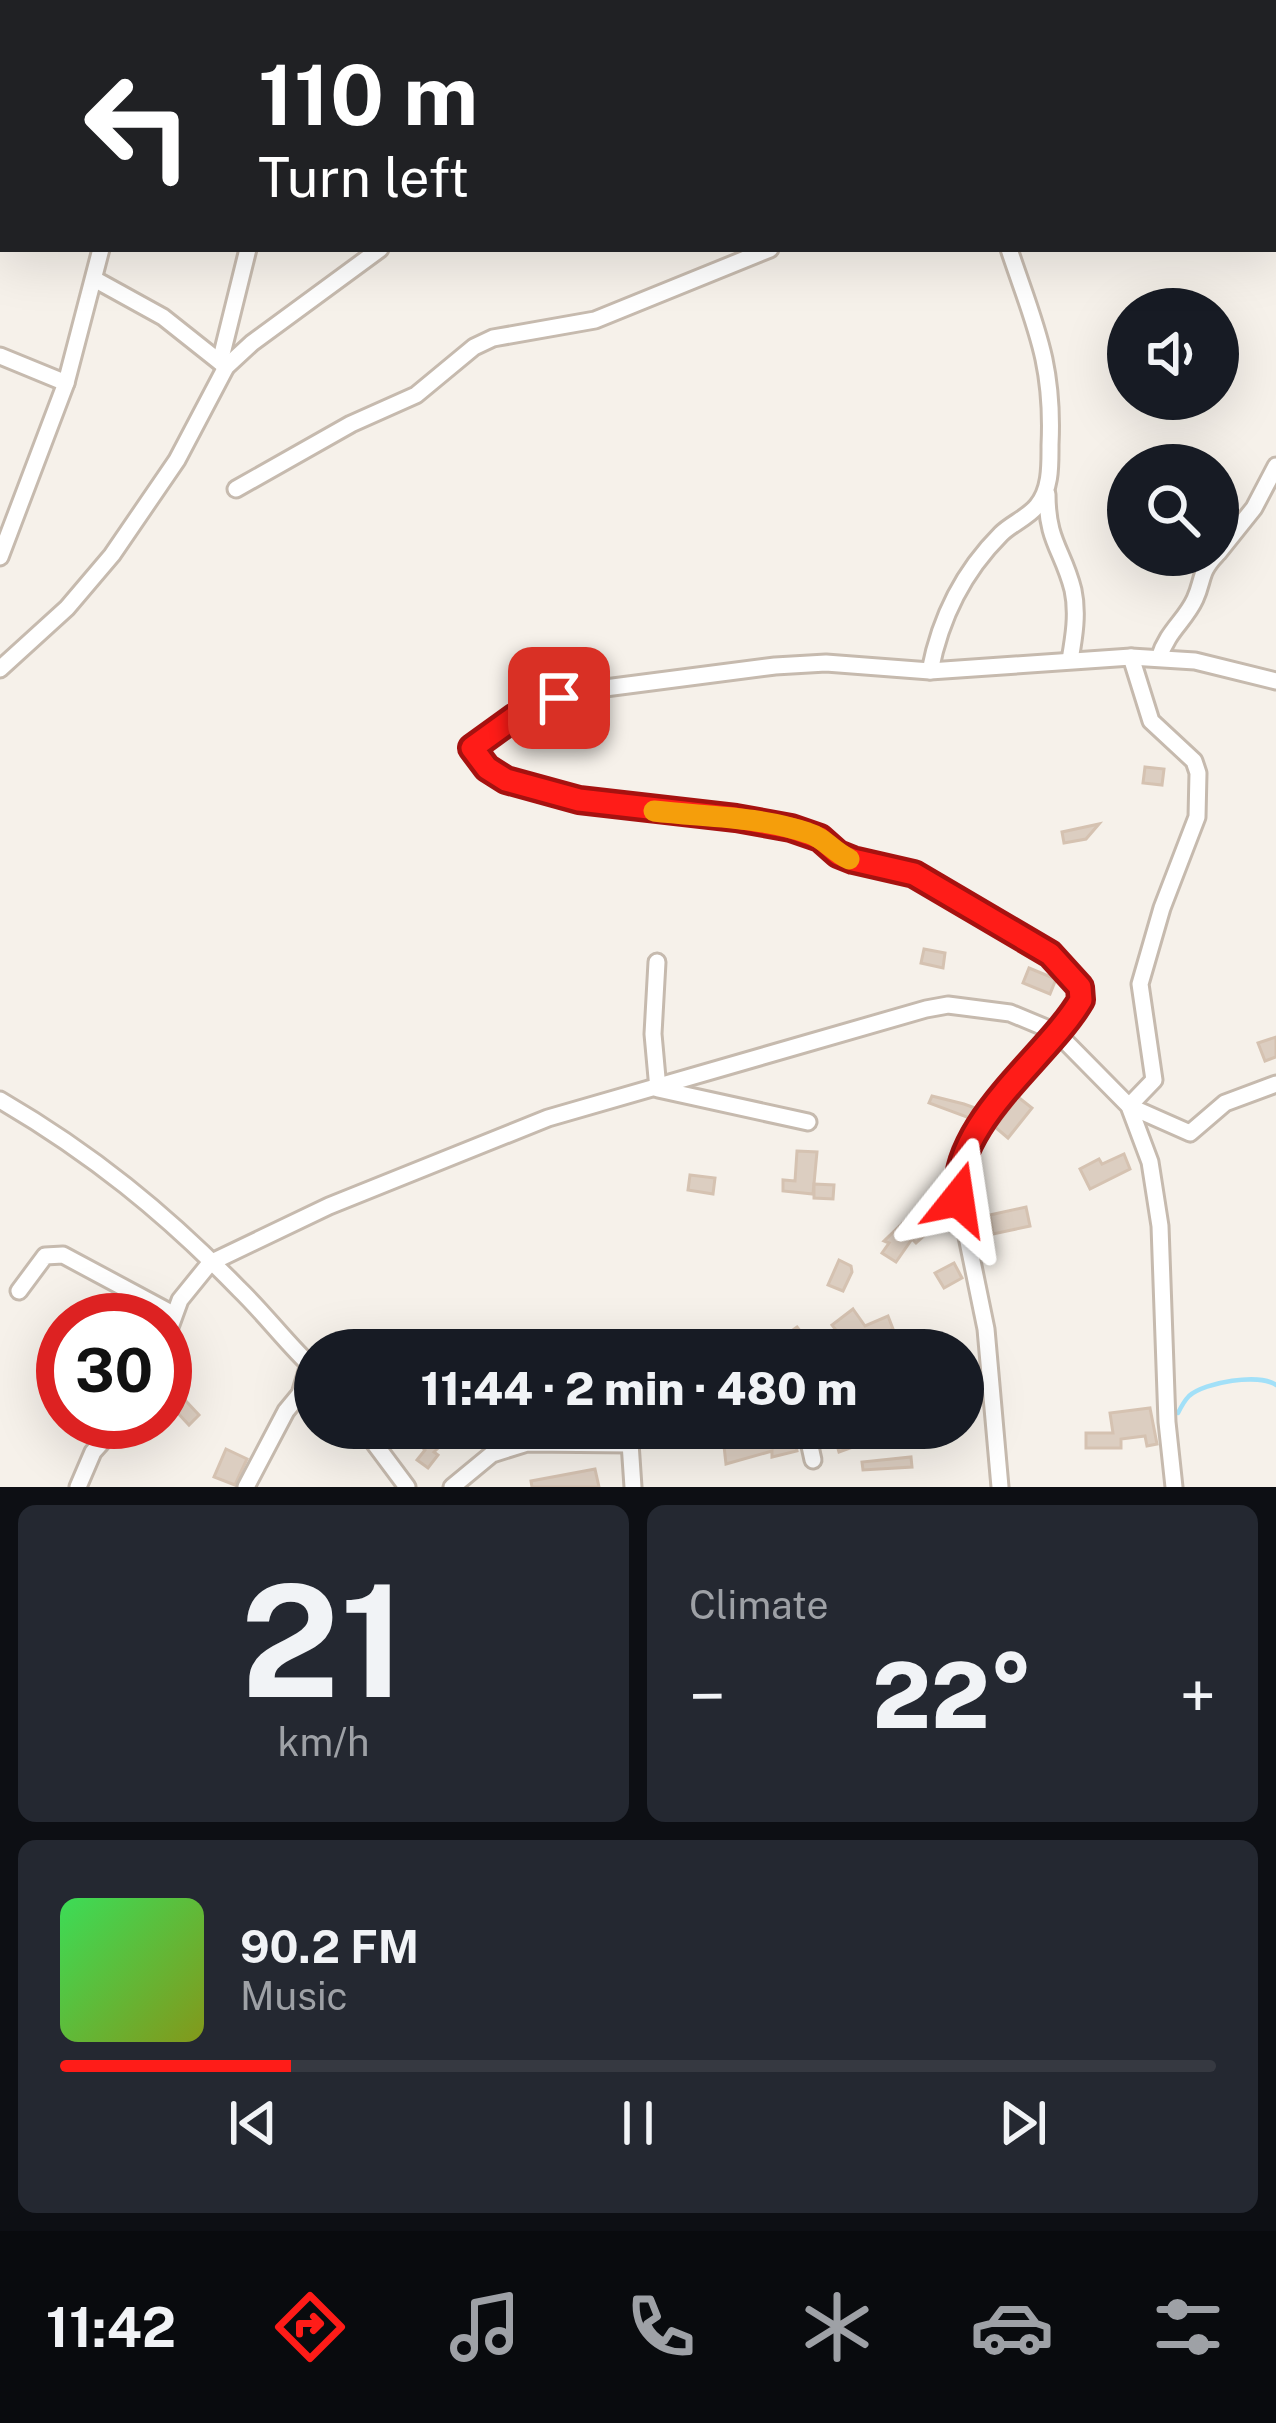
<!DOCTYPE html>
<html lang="en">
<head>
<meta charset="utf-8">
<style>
	:root { --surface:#171b24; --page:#242831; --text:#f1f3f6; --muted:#9ea1a6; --line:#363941; --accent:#ff1c18 }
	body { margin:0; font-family:"Public Sans",sans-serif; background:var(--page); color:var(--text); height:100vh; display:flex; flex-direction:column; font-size:45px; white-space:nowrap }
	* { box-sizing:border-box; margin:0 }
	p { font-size:39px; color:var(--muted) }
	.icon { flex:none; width:66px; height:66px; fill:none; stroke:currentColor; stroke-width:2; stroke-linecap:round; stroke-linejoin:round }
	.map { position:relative; height:1487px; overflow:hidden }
	.side { display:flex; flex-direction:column; gap:18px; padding:18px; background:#0d0f14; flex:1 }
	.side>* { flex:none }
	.guide { position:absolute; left:0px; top:0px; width:1278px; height:252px; box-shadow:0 12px 48px #0002; background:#202124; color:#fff; overflow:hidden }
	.controls { position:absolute; left:1107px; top:288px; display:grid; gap:24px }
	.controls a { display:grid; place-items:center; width:132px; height:132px; border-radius:50%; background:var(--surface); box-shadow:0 12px 48px #0002; font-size:60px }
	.speed { position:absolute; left:36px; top:1293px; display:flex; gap:24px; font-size:60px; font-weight:700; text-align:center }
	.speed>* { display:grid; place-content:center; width:156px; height:156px; border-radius:50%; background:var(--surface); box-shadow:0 12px 48px #0002; line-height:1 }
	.speed .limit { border:18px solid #d22; background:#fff; color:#111 }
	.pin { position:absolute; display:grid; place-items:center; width:102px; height:102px; color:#fff; margin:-51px; border-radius:24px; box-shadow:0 6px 18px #0006 }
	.me { position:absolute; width:132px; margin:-66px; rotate:15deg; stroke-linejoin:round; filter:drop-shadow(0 0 9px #0008) }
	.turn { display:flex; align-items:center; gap:42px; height:252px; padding:0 60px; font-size:54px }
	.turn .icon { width:156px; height:156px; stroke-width:2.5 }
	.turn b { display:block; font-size:84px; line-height:102px }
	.big { font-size:90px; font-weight:800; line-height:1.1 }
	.side .card { flex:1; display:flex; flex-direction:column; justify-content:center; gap:18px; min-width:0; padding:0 42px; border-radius:18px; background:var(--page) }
	.side .dial { align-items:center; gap:0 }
	.dial b { font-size:156px; line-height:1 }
	.song { display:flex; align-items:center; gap:36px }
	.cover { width:144px; height:144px; border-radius:18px; background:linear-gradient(135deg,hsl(130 70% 55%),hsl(70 70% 35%)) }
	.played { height:12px; border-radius:6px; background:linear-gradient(90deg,var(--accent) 20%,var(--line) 20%) }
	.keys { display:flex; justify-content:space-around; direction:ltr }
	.heat { display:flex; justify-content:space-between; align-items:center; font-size:66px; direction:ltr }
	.side .tiles { flex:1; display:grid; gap:18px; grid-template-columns:1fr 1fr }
	.card:last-child { grid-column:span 2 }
	.trip { position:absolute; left:294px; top:1329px; width:690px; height:120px; border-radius:60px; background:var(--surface); box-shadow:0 12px 48px #0002; font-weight:800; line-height:120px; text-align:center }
	.menu { display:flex; height:192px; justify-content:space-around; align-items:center; background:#090b0e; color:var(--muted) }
	.menu .icon { width:84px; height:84px }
	.menu .on { color:var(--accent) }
	.menu b { font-size:54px; color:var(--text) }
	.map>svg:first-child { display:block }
</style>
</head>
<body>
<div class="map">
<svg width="1276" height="1487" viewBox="0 0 1276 1487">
	<rect width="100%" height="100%" fill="#f6f1ea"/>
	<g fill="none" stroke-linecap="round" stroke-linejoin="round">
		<!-- stream -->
		<path stroke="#a2e0f8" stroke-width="4.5" d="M1178,1413C1180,1409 1186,1399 1189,1396C1205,1382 1259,1373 1276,1385"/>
	</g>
	<!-- building -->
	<g fill="#dccec1" stroke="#d5c2b1" stroke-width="3">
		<polygon points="1145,767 1164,769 1162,785 1143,783"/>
		<polygon points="1099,824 1086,839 1064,843 1062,832"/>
		<polygon points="924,949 945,953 943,968 921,963"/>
		<polygon points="1029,968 1056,979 1050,994 1023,983"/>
		<polygon points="1276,1037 1276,1057 1265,1061 1258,1043"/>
		<polygon points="932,1096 964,1104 978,1109 972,1119 929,1103"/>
		<polygon points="1018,1097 1032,1108 1008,1138 995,1127"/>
		<polygon points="797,1151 817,1152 813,1194 783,1191 783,1180 795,1181"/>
		<polygon points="1124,1154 1130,1169 1090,1189 1080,1169 1099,1159 1102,1164"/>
		<polygon points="690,1175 715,1178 713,1194 688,1190"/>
		<polygon points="814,1184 834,1185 833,1199 814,1198"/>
		<polygon points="1026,1207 1030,1226 993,1234 990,1215"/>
		<polygon points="909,1217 925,1235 916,1243 912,1239 896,1262 882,1253 889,1243 884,1241"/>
		<polygon points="839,1260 851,1266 852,1272 843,1291 828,1285"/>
		<polygon points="954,1263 962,1278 944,1288 935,1273"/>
		<polygon points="853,1309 865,1326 888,1316 893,1329 867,1340 870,1350 851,1350 832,1325"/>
		<polygon points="797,1327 815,1350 794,1350 783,1337"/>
		<polygon points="185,1400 199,1415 189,1425 175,1410"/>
		<polygon points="1150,1408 1157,1444 1147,1446 1145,1436 1121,1439 1121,1448 1086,1448 1086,1433 1113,1433 1110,1413"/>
		<polygon points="442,1428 459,1428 434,1452 438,1455 428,1468 417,1460 425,1450 422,1447"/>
		<polygon points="722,1428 792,1428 797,1451 772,1457 772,1451 726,1464"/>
		<polygon points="832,1428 858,1428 861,1444 839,1452"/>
		<polygon points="226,1449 247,1459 235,1485 214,1477"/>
		<polygon points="911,1457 912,1467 863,1470 862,1462"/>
		<polygon points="595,1469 599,1487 532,1487 531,1481"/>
	</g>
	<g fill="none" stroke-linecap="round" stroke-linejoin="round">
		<defs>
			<g id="street">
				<polyline points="84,0 85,3"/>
				<polyline points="1194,0 1195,3"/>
				<polyline points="334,3 336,0"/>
				<polyline points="659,3 660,0"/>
				<polyline points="1275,113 1276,113"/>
				<polyline points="1275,241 1276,241"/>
				<polyline points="96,280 163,317 226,367"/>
				<polyline points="0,356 66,383"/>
				<polyline points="220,362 248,249"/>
				<polyline points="236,489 351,424 416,395 474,347 493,338 595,320 770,249"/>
				<path d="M1047,494C1047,542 1063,550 1073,590C1078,613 1074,637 1070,660"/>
				<polyline points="1218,553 1254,508 1276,466"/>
				<polyline points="0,557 66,383 101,249"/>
				<polyline points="1131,657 1151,721 1194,761 1198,773 1197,817 1162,908 1140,984 1154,1080 1129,1106 1190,1133 1225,1103 1276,1084"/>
				<path d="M1159,658C1168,630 1185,621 1195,599C1204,579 1199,573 1216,555"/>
				<polyline points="0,669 67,608 112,555 177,460 226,367 252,343 380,249"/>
				<path d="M930,671C940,619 962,573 1001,534C1011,524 1027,518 1037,506C1051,489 1050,465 1050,445C1054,362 1034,324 1009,249"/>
				<polyline points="657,962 653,1034 658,1089 808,1122"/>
				<path d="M0,1100C91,1153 165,1213 239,1289C266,1315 287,1344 315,1370"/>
				<polyline points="19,1291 45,1256 63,1255 173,1314"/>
				<polyline points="165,1341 180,1300 210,1263 329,1206 548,1118 926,1009 948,1005 1010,1013 1056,1032 1129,1106 1150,1162 1160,1226 1167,1422 1174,1487"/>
				<polyline points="363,1428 407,1487"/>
				<polyline points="629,1428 633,1487"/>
				<polyline points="806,1428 813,1460"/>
				<polyline points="78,1487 93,1452 120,1422"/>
				<polyline points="246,1487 286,1411 300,1394 309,1364"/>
				<polyline points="452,1487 492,1454 527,1443 631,1444"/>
				<polyline points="1000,1487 986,1329 957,1188 966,1156 989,1113 1071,1016 1081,1000 1080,987 1050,954 1022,935 970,910 914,874 853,860 837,854 820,838 791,828 736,818 579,800 506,780 487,768 472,748 515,717 582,691 775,666 826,663 930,671 1131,657 1195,661 1276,681"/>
			</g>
		</defs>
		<!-- street casing -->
		<use href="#street" stroke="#c6baae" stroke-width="21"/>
		<!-- street -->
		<use href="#street" stroke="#fff" stroke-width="15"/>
	</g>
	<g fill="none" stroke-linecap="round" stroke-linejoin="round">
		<defs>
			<path id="route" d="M559,698L515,717L472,748L487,768L506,780L579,800L736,818L791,828L820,838L838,854L853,860L914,874L1050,954L1080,987L1081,1000C1047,1058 950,1124 958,1199"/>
		</defs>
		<!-- route casing -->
		<use href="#route" stroke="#a61210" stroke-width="30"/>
		<!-- route -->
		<use href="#route" stroke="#ff1c18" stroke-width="21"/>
		<!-- slow -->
		<path stroke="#f59e0b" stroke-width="21" d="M654,811C705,817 758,816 808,833C825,838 833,852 849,859"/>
	</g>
</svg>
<div class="controls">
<a><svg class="icon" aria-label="sound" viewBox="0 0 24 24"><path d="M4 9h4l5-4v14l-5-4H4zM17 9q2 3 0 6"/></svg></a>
<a><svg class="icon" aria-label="search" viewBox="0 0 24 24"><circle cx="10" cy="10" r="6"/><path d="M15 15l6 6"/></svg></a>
</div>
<div class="speed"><div class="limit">30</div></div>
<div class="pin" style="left:559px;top:698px;background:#d93025"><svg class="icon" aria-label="arrive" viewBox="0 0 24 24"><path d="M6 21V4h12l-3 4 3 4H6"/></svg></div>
<svg class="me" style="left:958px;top:1199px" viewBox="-20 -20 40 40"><path d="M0-17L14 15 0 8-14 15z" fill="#ff1c18" stroke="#fff" stroke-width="4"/></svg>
<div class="trip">11:44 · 2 min · 480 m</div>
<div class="guide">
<div class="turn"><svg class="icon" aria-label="left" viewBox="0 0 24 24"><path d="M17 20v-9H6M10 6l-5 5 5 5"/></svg><div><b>110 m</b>Turn left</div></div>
</div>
</div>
<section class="side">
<div class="tiles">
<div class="card dial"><b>21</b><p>km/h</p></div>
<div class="card"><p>Climate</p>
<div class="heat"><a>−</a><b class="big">22°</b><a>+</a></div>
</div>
<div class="card">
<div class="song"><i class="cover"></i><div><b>90.2 FM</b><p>Music</p></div></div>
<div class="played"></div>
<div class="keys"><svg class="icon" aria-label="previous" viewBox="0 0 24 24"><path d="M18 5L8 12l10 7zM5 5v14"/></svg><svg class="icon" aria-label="pause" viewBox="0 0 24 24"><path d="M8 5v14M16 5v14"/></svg><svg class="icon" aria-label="next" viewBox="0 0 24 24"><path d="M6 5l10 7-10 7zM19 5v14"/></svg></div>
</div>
</div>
</section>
<nav class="menu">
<b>11:42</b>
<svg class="icon on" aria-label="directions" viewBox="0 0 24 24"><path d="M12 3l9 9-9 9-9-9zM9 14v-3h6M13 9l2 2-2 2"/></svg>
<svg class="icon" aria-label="music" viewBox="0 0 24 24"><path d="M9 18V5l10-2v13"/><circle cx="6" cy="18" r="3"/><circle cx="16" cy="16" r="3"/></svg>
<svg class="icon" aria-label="phone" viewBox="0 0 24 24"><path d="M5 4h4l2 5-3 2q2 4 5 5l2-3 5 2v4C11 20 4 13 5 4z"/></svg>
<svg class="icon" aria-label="climate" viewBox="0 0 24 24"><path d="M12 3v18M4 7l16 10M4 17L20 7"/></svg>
<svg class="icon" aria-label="car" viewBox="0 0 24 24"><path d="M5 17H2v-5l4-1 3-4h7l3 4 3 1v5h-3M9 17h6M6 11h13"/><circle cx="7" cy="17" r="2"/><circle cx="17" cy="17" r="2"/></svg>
<svg class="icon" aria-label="filters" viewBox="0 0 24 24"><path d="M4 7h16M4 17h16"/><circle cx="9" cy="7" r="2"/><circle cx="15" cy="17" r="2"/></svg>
</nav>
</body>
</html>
